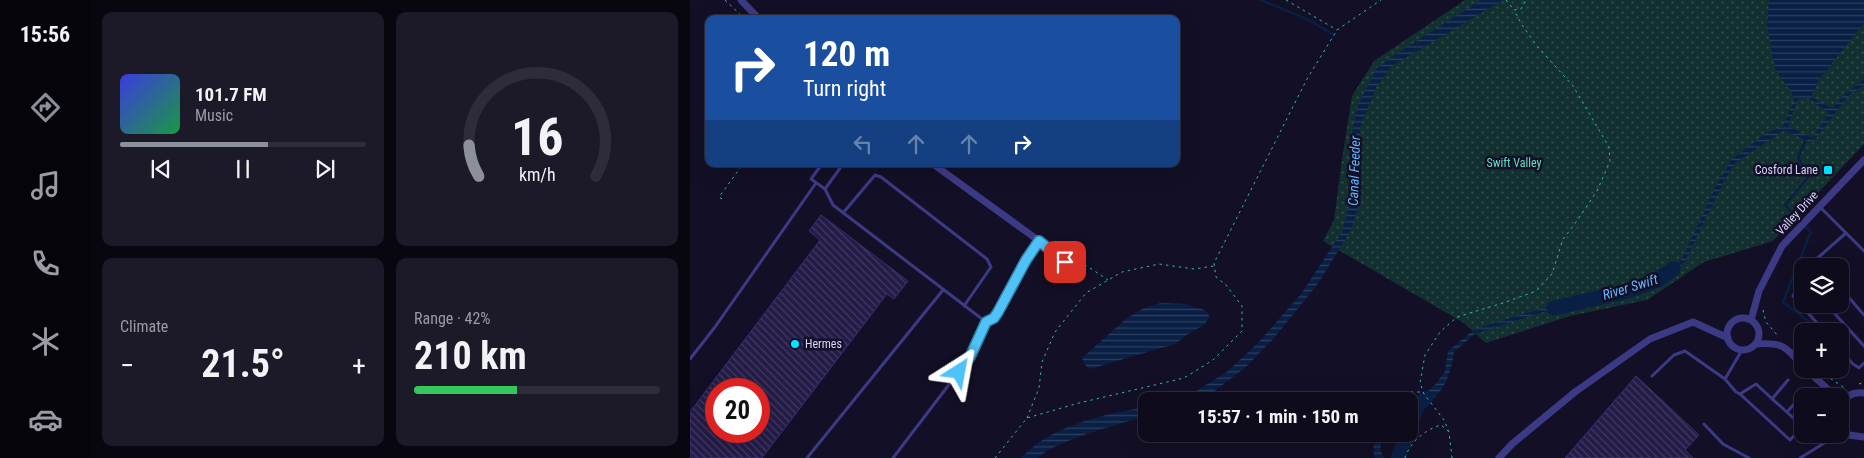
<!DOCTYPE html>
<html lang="en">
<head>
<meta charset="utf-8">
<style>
	:root { --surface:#0e0b1c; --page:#1c1929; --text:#f1f3f6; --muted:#9b9ba3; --line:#2e2b3b; --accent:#8c9099 }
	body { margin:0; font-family:"Roboto Condensed",sans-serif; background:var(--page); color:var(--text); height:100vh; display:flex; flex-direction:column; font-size:19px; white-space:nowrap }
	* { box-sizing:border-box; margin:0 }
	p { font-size:16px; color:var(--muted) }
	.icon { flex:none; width:28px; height:28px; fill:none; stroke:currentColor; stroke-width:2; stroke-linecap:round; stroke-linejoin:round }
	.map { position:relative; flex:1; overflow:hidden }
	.sheet { display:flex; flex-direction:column; gap:12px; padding:12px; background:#08060f; width:600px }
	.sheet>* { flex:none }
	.guide { position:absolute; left:15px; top:15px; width:475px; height:152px; border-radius:10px; box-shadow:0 5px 20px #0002,0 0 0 1px var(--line); background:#1a4fa0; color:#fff; overflow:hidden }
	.buttons { position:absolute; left:1104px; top:258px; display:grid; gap:10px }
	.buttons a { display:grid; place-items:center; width:55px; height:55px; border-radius:10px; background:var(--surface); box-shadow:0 5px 20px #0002,0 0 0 1px var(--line); font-size:25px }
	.speed { position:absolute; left:15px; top:378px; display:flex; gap:10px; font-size:25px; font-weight:700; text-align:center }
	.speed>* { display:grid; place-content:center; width:65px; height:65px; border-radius:50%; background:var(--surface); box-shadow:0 5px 20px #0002,0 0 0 1px var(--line); line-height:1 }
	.speed .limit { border:8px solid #d22; background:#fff; color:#111 }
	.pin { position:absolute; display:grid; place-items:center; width:42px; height:42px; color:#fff; margin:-21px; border-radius:10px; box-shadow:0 2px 8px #0006 }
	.me { position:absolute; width:55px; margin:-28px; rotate:34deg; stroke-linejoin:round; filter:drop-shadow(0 0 4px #0008) }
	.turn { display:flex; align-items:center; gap:18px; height:105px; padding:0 15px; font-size:22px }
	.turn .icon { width:65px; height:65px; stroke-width:2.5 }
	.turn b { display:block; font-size:35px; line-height:42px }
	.lanes { display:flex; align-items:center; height:48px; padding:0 15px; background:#0003; justify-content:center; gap:25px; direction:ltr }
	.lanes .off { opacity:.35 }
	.big { font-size:38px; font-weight:700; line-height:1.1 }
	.sheet .card { flex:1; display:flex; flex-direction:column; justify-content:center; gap:8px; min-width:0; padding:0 18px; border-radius:10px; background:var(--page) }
	.sheet .dial { align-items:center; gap:0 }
	.dial svg { height:130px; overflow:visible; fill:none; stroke:var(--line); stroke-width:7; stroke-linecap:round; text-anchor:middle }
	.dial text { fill:var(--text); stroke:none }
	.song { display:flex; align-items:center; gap:15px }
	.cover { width:60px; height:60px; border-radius:8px; background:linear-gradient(135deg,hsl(240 70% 55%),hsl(140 70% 35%)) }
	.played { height:5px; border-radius:2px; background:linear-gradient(90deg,var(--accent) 60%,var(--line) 60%) }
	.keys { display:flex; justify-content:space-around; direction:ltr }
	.heat { display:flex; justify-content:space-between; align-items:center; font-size:28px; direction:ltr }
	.charge { height:8px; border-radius:4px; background:linear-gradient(90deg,#34c759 42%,var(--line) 0) }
	.sheet .tiles { flex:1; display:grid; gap:12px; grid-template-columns:repeat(2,1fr) }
	.trip { position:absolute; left:448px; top:392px; width:280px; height:50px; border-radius:10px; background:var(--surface); box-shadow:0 5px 20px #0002,0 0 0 1px var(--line); font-weight:700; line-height:50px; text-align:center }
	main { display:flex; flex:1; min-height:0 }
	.tab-bar { display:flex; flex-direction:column; width:90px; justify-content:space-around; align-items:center; background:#06040b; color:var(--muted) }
	.tab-bar .icon { width:35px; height:35px }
	.tab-bar .on { color:var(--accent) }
	.tab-bar b { font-size:22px; color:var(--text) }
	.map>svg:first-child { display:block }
</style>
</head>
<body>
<main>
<nav class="tab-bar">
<b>15:56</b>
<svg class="icon on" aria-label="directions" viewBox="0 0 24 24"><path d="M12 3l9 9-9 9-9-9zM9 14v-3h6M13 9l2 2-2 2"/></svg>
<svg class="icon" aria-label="music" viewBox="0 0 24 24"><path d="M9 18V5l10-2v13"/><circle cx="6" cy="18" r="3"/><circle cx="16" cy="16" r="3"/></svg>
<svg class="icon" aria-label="phone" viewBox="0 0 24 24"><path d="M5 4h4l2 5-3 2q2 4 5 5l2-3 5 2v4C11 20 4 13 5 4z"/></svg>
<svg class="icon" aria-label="climate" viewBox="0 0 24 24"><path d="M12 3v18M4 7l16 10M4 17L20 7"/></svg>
<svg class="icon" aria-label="car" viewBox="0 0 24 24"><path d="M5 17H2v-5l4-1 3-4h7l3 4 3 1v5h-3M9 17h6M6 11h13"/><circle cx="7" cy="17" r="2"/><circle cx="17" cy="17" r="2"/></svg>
</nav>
<section class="sheet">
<div class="tiles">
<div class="card">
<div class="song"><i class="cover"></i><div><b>101.7 FM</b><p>Music</p></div></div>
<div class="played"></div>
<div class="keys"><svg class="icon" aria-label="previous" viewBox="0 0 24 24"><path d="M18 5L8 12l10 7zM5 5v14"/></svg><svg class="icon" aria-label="pause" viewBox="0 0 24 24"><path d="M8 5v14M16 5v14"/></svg><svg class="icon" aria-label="next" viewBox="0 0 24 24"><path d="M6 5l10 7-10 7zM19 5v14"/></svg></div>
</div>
<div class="card dial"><svg viewBox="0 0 100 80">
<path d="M14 69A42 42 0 1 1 86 69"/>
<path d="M14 69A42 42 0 0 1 8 50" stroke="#8c9099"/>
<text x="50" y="56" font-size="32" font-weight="700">16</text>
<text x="50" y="72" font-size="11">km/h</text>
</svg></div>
<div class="card"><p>Climate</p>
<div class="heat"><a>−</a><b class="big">21.5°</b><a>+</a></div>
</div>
<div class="card"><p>Range · 42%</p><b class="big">210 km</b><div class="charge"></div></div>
</div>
</section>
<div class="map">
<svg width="1174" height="458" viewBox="0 0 1174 458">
	<defs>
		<pattern id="grass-dots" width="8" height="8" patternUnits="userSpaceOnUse" patternTransform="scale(1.25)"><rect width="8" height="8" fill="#12302f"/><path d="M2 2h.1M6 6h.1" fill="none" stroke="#344d4e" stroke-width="1.8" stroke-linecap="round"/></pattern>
		<pattern id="water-rules" width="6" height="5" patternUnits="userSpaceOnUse" patternTransform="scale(1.25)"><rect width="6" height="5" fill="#0a1f44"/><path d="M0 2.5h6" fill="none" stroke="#2d3f60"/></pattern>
		<pattern id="building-back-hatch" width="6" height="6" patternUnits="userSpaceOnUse" patternTransform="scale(1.25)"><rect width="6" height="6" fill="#241b47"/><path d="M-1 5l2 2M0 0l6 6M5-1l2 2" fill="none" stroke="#433b63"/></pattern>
	</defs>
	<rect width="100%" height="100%" fill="#130f26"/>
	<!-- grass -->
	<polygon fill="url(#grass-dots)" points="775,0 1174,0 1174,144 1083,241 1014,262 957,300 880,316 796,343 774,323 633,241 644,220 652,159 662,96 684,61"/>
	<!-- water -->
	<g fill="url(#water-rules)" fill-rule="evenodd">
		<polygon points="791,0 813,0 702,66 686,87 670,128 672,196 660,232 627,285 584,338 556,367 518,396 501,401 476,401 505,392 538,371 567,344 611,294 652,232 662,193 662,133 668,104 687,68 711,51"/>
		<path d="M1079,0H1174V23L1129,80L1121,97L1142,108L1153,96L1174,79V85L1159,95L1122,143L1094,130L1045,163L1032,185L995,262L962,289L949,293L922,292L894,299L785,334L764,352C759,386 748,399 719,416V407L745,385L755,371L758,351L785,329L833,314L899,295L922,290L946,291L961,286L992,259L1025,188L1041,160L1075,134L1093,126L1105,98L1085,69L1077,25ZM1118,98L1139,113L1122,138L1098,126L1108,99Z"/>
		<polygon points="471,303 495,304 515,310 520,317 514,325 498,334 485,344 400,369 395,365 392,358 436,319 454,308"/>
		<path d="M456,407V416C428,425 368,439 348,458H331C363,424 413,415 456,407Z"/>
		<path d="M688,434H695C690,440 689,451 694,458H685C682,452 683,439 688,434Z"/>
	</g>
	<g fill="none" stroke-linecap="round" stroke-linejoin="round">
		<!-- stream -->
		<g stroke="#0a1f44" stroke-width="2.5">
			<polyline points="571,0 619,20 642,34"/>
			<polyline points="1116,139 1108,158 1120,175 1095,205 1121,232 1093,302 1121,323 1128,331"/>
			<polyline points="1150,358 1155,364"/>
		</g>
		<!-- river -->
		<g stroke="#0a1f44" stroke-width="15">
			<polyline points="864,308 938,291 968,280 983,269"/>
			<polyline points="719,428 727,406 736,398"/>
			<polyline points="708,458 717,434"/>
		</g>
	</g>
	<!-- building -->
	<g fill="url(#building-back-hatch)" stroke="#3b2d73" fill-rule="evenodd">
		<path d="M131,215L218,281L204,299L197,294L72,458H0V412L130,240L119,231ZM26,389H69V431H26Z"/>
		<polygon points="946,376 1009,435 995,450 1003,458 875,458"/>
	</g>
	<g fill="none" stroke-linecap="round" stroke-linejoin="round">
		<!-- path -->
		<g stroke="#2fb8b0" stroke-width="1" stroke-dasharray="2.5 4" stroke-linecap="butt">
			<polyline points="35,0 55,19"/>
			<polyline points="596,0 647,30"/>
			<polyline points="816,0 824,10 831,9 836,0"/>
			<polyline points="32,199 29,197 53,164"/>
			<polyline points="383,261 388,260 418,280"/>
			<polyline points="1073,310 1076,322 1088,336"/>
			<polyline points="1135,375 1155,388"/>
			<polyline points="1169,384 1174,382"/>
			<polyline points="710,399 720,392 732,392"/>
			<polyline points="337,418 349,388 352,362 365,332 396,293 432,272 469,264 504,269 524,266"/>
			<polyline points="305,458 337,418 389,403 494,378 523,360 552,331 552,306 536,285 526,277 524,263 617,79 647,30 691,0"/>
			<path d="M715,458C720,442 736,429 751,425L758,431"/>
			<polyline points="762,458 759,432 754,420 734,394 730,383 735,355 750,332 767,317 816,302 846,291 862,274 873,239 884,225 907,191 920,161 919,147 883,86 847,46 832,25 824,10"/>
		</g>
		<!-- lane -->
		<g stroke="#3d3a85" stroke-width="3">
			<polyline points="132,164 121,179 135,189 153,164"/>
			<polyline points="135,189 143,205 296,322 304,318 308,312 336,260 348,241"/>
			<polyline points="1131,208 1174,251"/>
			<polyline points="153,213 185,175 191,177 297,259 301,267 274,306"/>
			<polyline points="1126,260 1132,266"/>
			<polyline points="1121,266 1123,262 1156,233"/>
			<polyline points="1112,280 1103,296 1134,331"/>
			<polyline points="1150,287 1174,315"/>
			<polyline points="1136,304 1174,346"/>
			<polyline points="1150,350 1163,364 1169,368 1174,363"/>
			<polyline points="0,359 25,327 126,183"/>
			<polyline points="962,376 984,355 995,351 1035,379 1046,392 1050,394 1100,440 1112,427"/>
			<polyline points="1035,379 1052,350"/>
			<polyline points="1050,394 1066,384 1112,426"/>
			<polyline points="1082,399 1098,380"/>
			<polyline points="1097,412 1112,395"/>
			<polyline points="1014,424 1033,444 1059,458"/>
			<polyline points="117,458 253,290"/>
			<polyline points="203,458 280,357 296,322"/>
			<polyline points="1110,458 1149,434"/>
		</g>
		<!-- street -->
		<g stroke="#3d3a85" stroke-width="7">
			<polyline points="51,0 69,19"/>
			<polyline points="243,164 341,235 375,262"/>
			<circle cx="1053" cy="334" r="16"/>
			<polyline points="1061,320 1069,291 1092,246 1174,160"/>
			<path d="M1066,344C1092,342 1095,346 1112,365"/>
			<polyline points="1116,369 1145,396"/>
			<path d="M1150,404C1156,395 1164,392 1174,393"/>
			<polyline points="1150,426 1159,435 1174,437"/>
			<polyline points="809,458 822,444 885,392 960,339 1003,322 1038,338"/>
		</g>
	</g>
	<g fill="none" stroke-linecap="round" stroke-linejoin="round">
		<defs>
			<polyline id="route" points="269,372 280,357 296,322 304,318 308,312 336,260 349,241 375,262"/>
		</defs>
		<!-- route casing -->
		<use href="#route" stroke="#337fa1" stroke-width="12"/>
		<!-- route -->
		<use href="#route" stroke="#4fc3f7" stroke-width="9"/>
	</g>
	<!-- markers -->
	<g fill="#00e5ff" stroke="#130f26" stroke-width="2">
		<rect x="1133" y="165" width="10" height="10" rx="2.5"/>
		<circle cx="105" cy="344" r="5"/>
	</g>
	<g text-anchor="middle" stroke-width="5" stroke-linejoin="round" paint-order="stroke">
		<!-- park labels -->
		<g font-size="12" fill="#5fe0c0" stroke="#130f26">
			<text x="824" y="167">Swift Valley</text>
		</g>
		<!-- poi labels -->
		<g font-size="12" fill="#d9d4ff" stroke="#130f26" text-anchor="end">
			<text x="1128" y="174">Cosford Lane</text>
			<text x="115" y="348" text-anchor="start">Hermes</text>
		</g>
		<!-- street labels -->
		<g font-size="12" fill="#d9d4ff" stroke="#130f26">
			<text transform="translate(1107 213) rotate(-47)" y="4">Valley Drive</text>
		</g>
		<!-- water labels -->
		<g font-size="14" font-style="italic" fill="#62b6ff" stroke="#130f26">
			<text transform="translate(664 171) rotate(-88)" y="5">Canal Feeder</text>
			<text transform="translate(940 287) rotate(-17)" y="5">River Swift</text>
		</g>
	</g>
</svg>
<div class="buttons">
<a><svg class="icon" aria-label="layers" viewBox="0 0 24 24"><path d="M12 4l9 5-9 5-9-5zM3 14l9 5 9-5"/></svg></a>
<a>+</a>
<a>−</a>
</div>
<div class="speed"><div class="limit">20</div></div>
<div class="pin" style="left:375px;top:262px;background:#d93025"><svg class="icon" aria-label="arrive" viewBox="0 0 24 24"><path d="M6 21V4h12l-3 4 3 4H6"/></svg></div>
<svg class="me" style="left:269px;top:372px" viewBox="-20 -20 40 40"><path d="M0-17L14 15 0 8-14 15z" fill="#4fc3f7" stroke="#fff" stroke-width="4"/></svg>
<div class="trip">15:57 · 1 min · 150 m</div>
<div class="guide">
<div class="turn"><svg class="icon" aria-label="right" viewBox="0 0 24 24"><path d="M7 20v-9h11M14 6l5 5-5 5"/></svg><div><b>120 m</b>Turn right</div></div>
<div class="lanes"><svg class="icon off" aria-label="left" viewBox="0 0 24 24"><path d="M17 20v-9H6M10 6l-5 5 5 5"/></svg><svg class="icon off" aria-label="ahead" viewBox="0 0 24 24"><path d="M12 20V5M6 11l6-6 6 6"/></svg><svg class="icon off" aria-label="ahead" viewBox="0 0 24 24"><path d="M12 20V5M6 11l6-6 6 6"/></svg><svg class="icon" aria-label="right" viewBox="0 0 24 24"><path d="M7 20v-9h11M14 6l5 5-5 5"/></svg></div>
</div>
</div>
</main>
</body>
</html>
